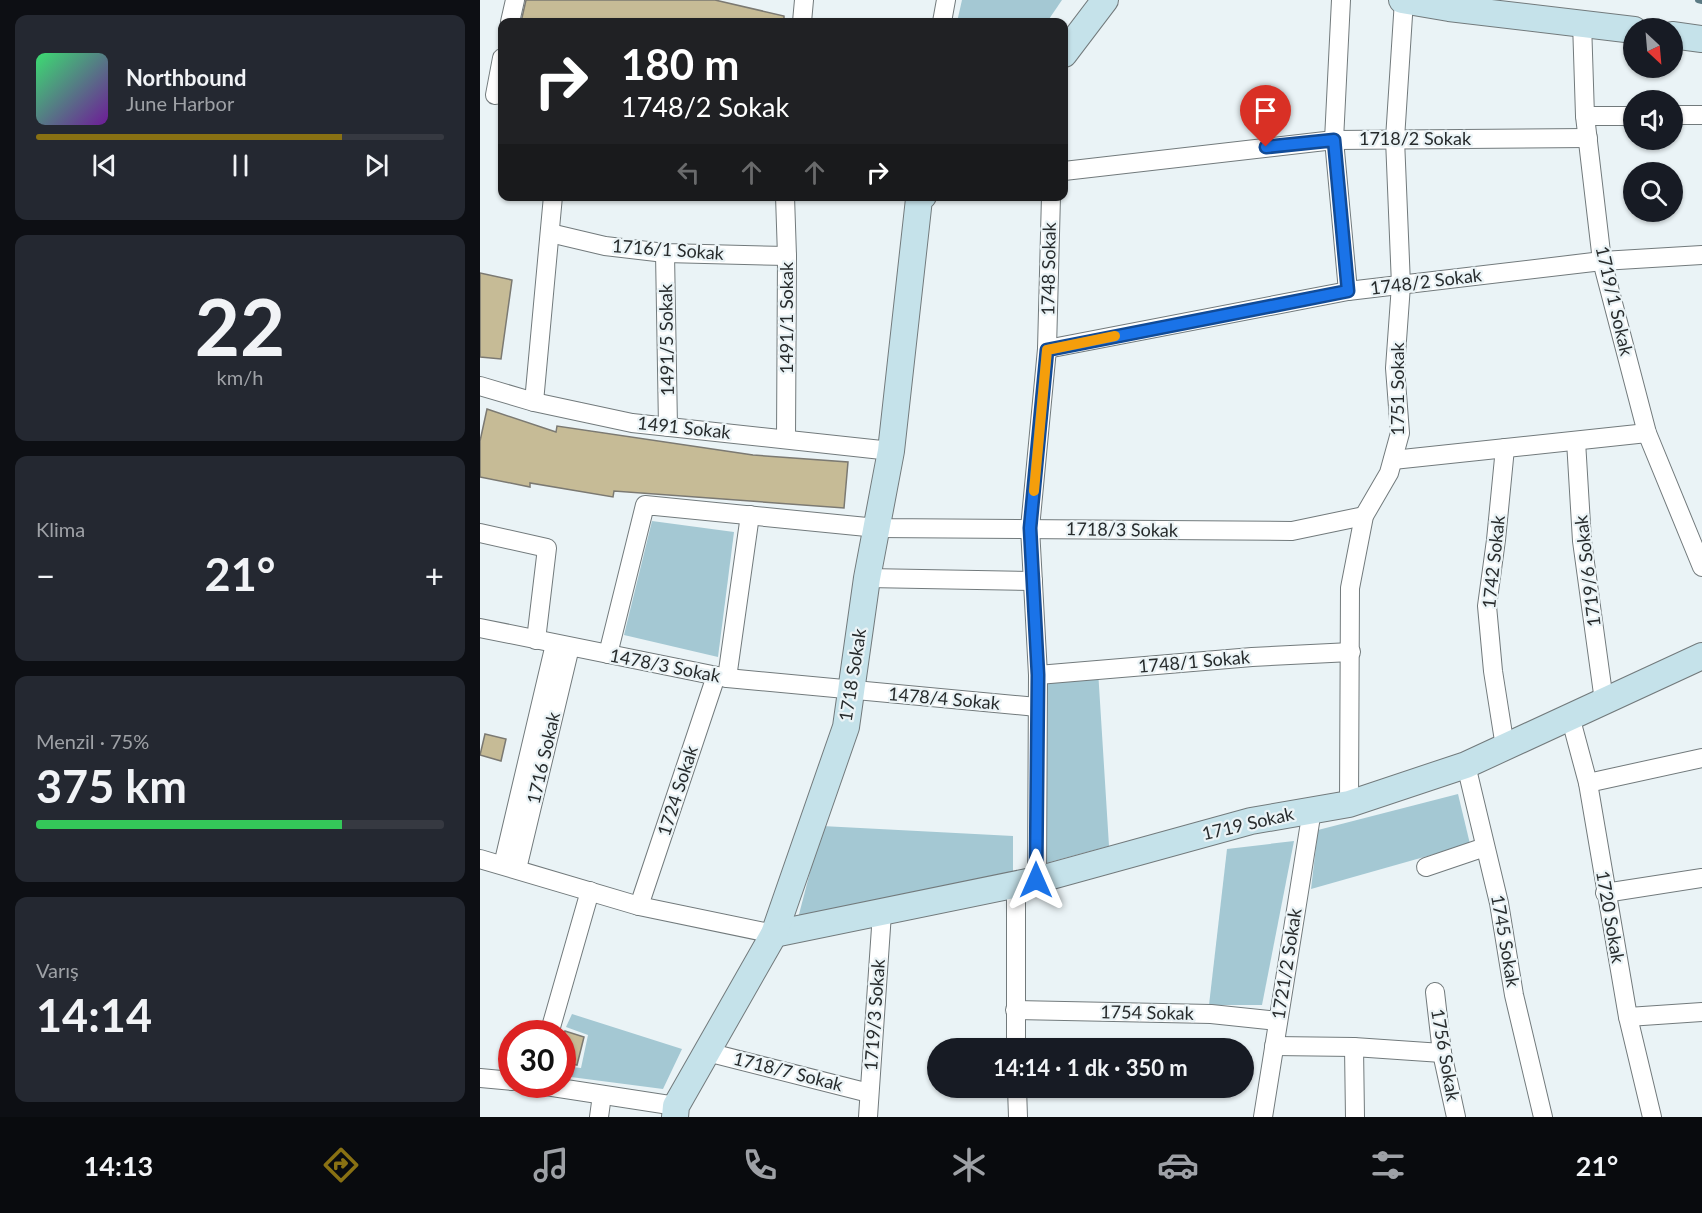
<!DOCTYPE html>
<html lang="tr">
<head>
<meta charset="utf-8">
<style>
	:root { --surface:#171b24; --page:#242831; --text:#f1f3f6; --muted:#9ea1a6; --line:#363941; --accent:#897113 }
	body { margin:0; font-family:Lato,sans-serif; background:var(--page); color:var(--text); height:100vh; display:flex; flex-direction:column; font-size:22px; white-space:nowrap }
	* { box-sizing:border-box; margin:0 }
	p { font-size:20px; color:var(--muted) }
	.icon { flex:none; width:33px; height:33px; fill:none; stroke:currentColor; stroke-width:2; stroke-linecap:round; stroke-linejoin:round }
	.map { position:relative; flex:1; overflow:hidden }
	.sheet { display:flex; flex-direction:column; gap:15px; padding:15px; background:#0d0f14; width:480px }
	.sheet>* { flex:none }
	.top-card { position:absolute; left:18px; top:18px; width:570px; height:183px; border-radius:12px; box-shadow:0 2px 4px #0004; background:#202124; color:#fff; overflow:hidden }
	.needle { width:39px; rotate:154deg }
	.buttons { position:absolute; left:1143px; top:18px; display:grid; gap:12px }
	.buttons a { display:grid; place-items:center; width:60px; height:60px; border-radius:50%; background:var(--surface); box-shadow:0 2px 4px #0004; font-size:30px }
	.speed { position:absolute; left:18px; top:1020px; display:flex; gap:12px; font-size:30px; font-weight:700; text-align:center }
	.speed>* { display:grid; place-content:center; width:78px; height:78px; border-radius:50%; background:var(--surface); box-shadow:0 2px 4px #0004; line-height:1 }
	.speed .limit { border:9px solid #d22; background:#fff; color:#111 }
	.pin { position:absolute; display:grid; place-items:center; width:51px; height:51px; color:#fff; margin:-62px -26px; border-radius:50% 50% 50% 0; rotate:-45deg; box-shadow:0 0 6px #0007 }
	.pin .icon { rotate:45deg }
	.me { position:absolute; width:66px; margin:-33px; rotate:0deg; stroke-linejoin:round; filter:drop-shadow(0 0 4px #0008) }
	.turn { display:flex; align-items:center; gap:21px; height:126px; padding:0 24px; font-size:27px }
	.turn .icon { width:78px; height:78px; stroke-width:2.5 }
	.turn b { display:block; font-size:42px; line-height:51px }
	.lanes { display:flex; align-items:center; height:57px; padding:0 24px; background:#0003; justify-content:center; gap:30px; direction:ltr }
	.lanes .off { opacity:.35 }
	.big { font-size:45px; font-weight:700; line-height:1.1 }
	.sheet .widget { flex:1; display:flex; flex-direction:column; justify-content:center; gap:9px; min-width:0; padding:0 21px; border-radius:12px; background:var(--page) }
	.sheet .dial { align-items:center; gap:0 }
	.dial b { font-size:78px; line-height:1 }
	.song { display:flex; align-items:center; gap:18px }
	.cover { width:72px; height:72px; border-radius:9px; background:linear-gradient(135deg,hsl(140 70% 55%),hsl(280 70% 35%)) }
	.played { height:6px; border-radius:3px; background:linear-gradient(90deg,var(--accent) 75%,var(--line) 75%) }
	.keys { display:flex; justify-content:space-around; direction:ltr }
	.heat { display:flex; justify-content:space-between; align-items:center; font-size:33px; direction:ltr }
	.charge { height:9px; border-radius:4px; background:linear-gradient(90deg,#34c759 75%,var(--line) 0) }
	.trip { position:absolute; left:447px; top:1038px; width:327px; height:60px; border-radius:30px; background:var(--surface); box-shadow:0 2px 4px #0004; font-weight:700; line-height:60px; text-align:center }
	.dock { display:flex; height:96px; justify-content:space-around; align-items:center; background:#090b0e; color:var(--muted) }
	.dock .icon { width:42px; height:42px }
	.dock .active { color:var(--accent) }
	.dock b { font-size:27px; color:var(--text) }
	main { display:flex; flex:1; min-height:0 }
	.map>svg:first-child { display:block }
</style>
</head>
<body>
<main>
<section class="sheet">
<div class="widget">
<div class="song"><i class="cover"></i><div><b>Northbound</b><p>June Harbor</p></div></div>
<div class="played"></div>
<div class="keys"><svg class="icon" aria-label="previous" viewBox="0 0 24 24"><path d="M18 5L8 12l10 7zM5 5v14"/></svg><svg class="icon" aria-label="pause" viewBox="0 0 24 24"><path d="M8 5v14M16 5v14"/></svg><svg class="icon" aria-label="next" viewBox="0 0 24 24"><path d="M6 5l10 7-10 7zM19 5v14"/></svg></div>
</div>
<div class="widget dial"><b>22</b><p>km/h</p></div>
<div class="widget"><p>Klima</p>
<div class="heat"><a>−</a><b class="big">21°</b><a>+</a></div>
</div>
<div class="widget"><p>Menzil · 75%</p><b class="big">375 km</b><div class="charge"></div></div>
<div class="widget"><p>Varış</p><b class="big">14:14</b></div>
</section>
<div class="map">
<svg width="1222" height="1117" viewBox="0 0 1222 1117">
	<rect width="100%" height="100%" fill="#eaf3f6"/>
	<!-- green -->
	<g fill="#a4c8d3">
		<polygon points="482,0 582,0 567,22 477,22"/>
		<polygon points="172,521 254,532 238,657 144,635"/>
		<polygon points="618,670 629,846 566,863 565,683"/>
		<polygon points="978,794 990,844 831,889 838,830"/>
		<polygon points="342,826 533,836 533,871 317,922"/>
		<polygon points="814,841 782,1005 729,1005 747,849"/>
		<polygon points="92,1014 202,1049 183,1089 83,1076 83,1066 101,1068 108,1035 86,1027"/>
	</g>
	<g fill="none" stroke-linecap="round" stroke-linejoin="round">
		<!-- stream -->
		<polyline stroke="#5b7a84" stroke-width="6" points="1218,0 1222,1"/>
	</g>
	<!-- building -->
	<g fill="#c6bb96" stroke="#7b7972" stroke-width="1.5">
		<polygon points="46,0 235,0 304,16 304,22 41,22"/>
		<polygon points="0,273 32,280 21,359 0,357"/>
		<polygon points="7,409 76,432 77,426 273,455 368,462 364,508 134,491 133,497 50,483 50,487 0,477 0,441"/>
		<polygon points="5,734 26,739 21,761 0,755"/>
		<polygon points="85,1031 104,1037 97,1065 82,1062 82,1041"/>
	</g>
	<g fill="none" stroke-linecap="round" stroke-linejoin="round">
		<defs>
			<g id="street">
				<polyline points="861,0 854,140 868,291"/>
				<polyline points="30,22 35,0"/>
				<polyline points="322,22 324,0"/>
				<polyline points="462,22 466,0"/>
				<polyline points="1102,22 1105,116 1122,261 1167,433 1222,567"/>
				<polyline points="15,95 22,58"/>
				<polyline points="1192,115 1222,115"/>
				<polyline points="1105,116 1154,116"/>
				<polyline points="584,171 854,140 1108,138"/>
				<polyline points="305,196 307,256 306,439"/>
				<polyline points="70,233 125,246 185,253 307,256"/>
				<polyline points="185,253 188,427"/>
				<polyline points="567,349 868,291 1122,261 1222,255"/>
				<polyline points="0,386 54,402 152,423 411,451"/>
				<polyline points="54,402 73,196"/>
				<polyline points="1096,441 1102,541 1124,701"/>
				<polyline points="1025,448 1016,540 1007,606 1013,671 1025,747"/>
				<polyline points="913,460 1167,433"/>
				<polyline points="0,533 67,548 56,640"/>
				<polyline points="387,578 553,581"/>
				<polyline points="0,628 247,678 557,707"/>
				<polyline points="128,654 165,505 397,528 812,531 884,516"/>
				<polyline points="558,675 772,657 871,652"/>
				<polyline points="247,678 270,515"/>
				<polyline points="1090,716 1108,783 1148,1017 1172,1117"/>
				<polyline points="986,765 1019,903 1034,995 1063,1117"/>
				<polyline points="1108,783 1222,758"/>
				<polyline points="869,804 870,588 884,516 909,473 920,433 915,368 921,285 915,139 924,0"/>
				<polyline points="0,859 159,906 294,934"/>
				<polyline points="23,865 75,644"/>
				<polyline points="946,867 1005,847"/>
				<polyline points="37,869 90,647"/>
				<polyline points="557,880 558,675 550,528 567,349 571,196"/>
				<polyline points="1125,893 1222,878"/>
				<polyline points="159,906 236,676"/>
				<polyline points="955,992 962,1053 976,1117"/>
				<polyline points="535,1010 731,1014 798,1021"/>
				<polyline points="1148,1017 1222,1012"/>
				<polyline points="69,1034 110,891"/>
				<polyline points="794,1046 874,1047 962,1053"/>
				<polyline points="874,1047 875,1117"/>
				<polyline points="536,1048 536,885"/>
				<polyline points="227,1052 389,1093"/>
				<polyline points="0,1078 32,1081"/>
				<polyline points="53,1084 196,1106"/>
				<polyline points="537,1088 538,1117"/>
				<polyline points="119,1117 122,1095"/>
				<polyline points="388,1117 402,913"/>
				<polyline points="783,1117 832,810"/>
			</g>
			<g id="secondary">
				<polyline points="922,0 969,8 1154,30"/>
				<polyline points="1192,35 1222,39"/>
				<polyline points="584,54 625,0"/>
				<polyline points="294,934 557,880 771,821 869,804 986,765 1222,656"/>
				<polyline points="195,1117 196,1106 294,934 366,727 387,578 411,451 439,199 443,196"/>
			</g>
		</defs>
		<!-- street casing -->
		<use href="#street" stroke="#727a7c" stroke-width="20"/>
		<!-- secondary casing -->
		<use href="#secondary" stroke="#727a7c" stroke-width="28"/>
		<!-- street -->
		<use href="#street" stroke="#fff" stroke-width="18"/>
		<!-- secondary -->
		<use href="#secondary" stroke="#c5e2ea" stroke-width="26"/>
	</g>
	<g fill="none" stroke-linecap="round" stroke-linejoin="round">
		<defs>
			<polyline id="route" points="556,880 558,675 550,528 567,350 868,291 854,140 786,147"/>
		</defs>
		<!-- route casing -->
		<use href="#route" stroke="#114b97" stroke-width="15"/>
		<!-- route -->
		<use href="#route" stroke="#1a73e8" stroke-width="10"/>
		<!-- slow -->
		<polyline stroke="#f59e0b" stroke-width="10" points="554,491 567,350 635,336"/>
	</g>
	<g text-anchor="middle" stroke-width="4.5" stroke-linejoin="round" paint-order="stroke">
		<!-- street labels -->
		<g font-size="18" fill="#272b2c" stroke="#eaf3f6">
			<text x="935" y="145">1718/2 Sokak</text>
			<text transform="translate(188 250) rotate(4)" y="6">1716/1 Sokak</text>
			<text transform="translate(569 269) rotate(-89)" y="6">1748 Sokak</text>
			<text transform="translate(946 282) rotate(-7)" y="6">1748/2 Sokak</text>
			<text transform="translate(1134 301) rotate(77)" y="6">1719/1 Sokak</text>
			<text transform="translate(307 318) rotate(-90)" y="6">1491/1 Sokak</text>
			<text transform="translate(187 340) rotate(-91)" y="6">1491/5 Sokak</text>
			<text transform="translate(918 389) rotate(-90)" y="6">1751 Sokak</text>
			<text transform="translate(204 428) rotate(6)" y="6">1491 Sokak</text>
			<text transform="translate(642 530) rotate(1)" y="6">1718/3 Sokak</text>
			<text transform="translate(1014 562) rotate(-84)" y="6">1742 Sokak</text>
			<text transform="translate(1108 571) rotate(-97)" y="6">1719/6 Sokak</text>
			<text transform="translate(714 662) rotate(-5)" y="6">1748/1 Sokak</text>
			<text transform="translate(185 666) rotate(11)" y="6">1478/3 Sokak</text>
			<text transform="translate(373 675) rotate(-81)" y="6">1718 Sokak</text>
			<text transform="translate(464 699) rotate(5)" y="6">1478/4 Sokak</text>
			<text transform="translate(64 758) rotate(-77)" y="6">1716 Sokak</text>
			<text transform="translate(198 791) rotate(-72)" y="6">1724 Sokak</text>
			<text transform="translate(768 824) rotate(-13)" y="6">1719 Sokak</text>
			<text transform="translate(1130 917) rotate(80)" y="6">1720 Sokak</text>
			<text transform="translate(1025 941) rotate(80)" y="6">1745 Sokak</text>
			<text transform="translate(807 964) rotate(-81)" y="6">1721/2 Sokak</text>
			<text transform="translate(667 1013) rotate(1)" y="6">1754 Sokak</text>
			<text transform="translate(395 1015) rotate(-86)" y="6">1719/3 Sokak</text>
			<text transform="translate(965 1055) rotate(80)" y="6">1756 Sokak</text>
			<text transform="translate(308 1072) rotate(14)" y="6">1718/7 Sokak</text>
		</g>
	</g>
</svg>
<div class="buttons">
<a><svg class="needle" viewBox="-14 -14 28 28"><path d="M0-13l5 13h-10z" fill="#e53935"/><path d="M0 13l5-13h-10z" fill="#9ea1a6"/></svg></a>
<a><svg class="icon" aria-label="sound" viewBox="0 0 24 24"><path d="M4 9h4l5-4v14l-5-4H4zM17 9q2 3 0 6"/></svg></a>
<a><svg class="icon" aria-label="search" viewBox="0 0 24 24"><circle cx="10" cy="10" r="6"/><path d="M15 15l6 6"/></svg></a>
</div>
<div class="speed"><div class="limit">30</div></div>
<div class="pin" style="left:786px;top:147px;background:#d93025"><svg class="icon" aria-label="arrive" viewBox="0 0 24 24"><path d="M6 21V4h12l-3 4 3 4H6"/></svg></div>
<svg class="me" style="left:556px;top:880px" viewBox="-20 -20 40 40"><path d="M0-17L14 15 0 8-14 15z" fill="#1a73e8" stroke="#fff" stroke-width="4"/></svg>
<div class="trip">14:14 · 1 dk · 350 m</div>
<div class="top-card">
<div class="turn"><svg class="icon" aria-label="right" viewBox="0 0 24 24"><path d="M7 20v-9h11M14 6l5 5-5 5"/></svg><div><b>180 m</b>1748/2 Sokak</div></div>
<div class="lanes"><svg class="icon off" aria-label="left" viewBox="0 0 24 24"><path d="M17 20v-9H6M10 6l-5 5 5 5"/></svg><svg class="icon off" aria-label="ahead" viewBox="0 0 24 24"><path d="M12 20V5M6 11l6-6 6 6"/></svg><svg class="icon off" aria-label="ahead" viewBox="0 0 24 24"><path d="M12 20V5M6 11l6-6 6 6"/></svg><svg class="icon" aria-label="right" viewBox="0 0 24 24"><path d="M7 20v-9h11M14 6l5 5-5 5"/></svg></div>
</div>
</div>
</main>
<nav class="dock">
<b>14:13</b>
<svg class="icon active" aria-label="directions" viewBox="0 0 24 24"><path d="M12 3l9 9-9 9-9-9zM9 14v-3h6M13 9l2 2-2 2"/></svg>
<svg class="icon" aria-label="music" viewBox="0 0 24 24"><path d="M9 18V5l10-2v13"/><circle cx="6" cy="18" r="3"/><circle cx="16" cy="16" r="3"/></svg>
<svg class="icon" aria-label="phone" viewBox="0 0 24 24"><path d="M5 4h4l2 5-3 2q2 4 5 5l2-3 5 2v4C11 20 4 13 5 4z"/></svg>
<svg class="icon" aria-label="climate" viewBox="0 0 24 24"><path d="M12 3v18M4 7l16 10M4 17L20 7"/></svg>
<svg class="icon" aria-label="car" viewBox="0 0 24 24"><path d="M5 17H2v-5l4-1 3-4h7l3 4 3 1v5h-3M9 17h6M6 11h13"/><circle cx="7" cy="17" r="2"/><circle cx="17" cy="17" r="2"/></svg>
<svg class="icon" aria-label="filters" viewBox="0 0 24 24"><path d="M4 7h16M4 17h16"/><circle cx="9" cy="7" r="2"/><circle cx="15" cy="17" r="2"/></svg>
<b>21°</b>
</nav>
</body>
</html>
